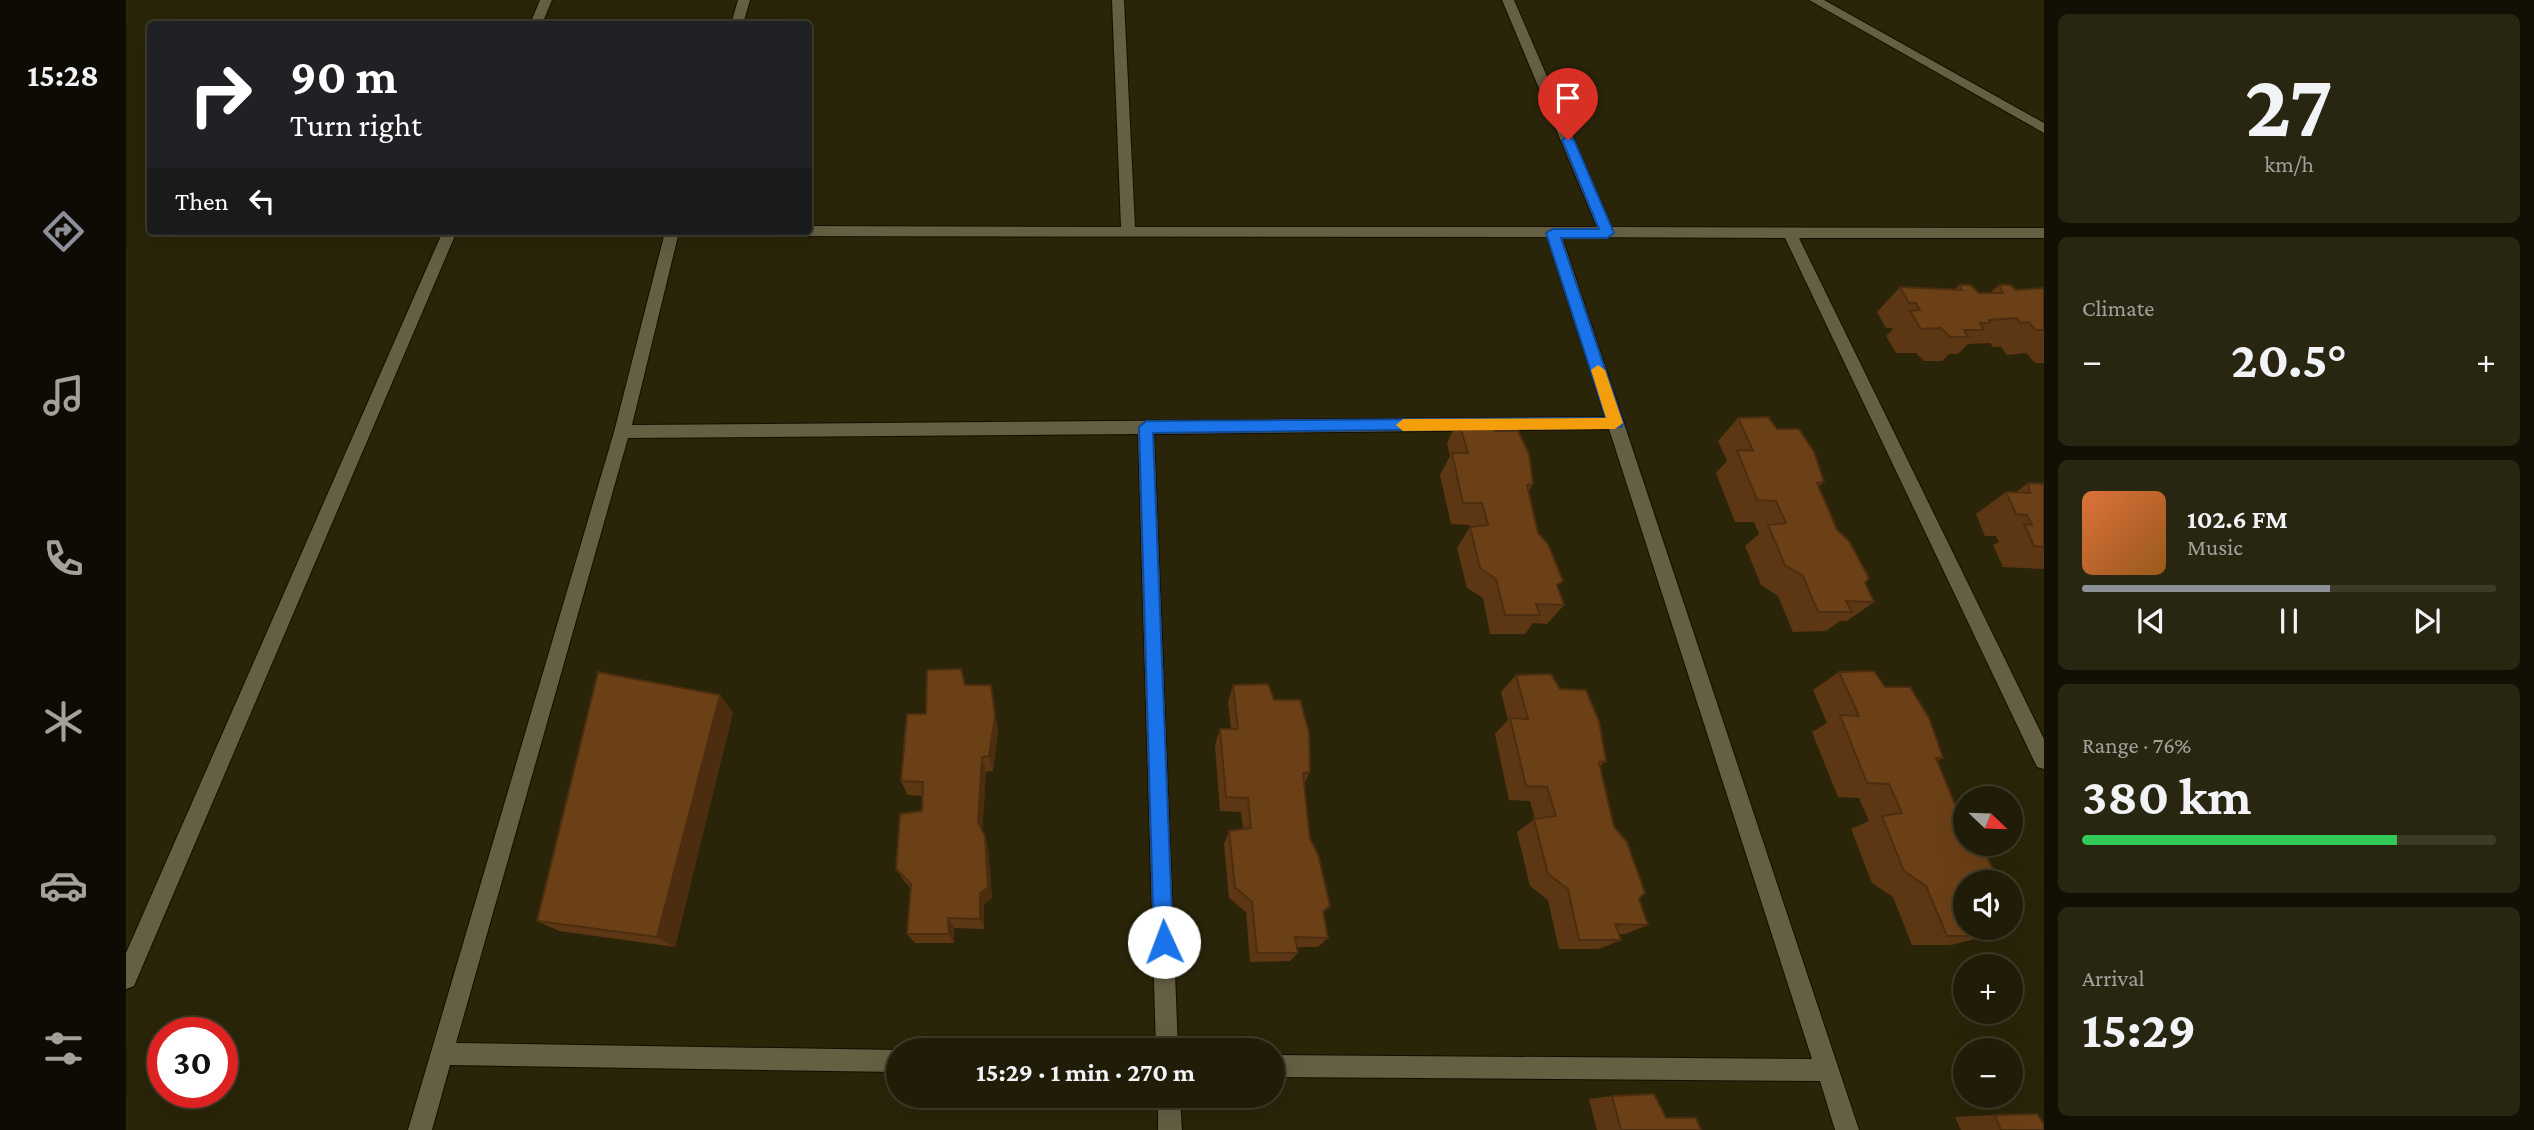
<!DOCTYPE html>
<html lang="en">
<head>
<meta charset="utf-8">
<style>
	:root { --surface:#201c07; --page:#282511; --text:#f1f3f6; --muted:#a2a19b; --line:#3d3a28; --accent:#8c9099 }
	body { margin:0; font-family:"Crimson Pro",serif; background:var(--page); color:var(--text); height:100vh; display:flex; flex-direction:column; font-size:26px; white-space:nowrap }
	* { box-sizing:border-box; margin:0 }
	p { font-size:23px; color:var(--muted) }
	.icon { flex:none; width:38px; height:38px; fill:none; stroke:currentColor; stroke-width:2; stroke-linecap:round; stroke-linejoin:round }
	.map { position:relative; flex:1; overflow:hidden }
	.sheet { display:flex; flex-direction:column; gap:14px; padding:14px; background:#120f04; width:490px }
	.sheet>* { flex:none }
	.guide { position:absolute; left:21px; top:21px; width:665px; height:214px; border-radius:7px; box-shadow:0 7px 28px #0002,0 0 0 2px var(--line); background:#202124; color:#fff; overflow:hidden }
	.needle { width:46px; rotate:113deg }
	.buttons { position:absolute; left:1827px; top:786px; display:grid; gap:14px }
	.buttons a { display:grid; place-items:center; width:70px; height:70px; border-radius:50%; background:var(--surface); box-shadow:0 7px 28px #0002,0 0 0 2px var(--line); font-size:35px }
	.speed { position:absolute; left:21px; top:1017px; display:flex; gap:14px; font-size:35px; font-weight:700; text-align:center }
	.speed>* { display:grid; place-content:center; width:91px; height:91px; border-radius:50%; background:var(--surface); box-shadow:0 7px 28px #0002,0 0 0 2px var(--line); line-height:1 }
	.speed .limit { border:10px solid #d22; background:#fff; color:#111 }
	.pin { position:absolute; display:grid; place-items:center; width:60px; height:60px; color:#fff; margin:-72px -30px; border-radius:50% 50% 50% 0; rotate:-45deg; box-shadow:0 0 7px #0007 }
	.pin .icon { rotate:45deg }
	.me { position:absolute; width:77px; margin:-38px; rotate:358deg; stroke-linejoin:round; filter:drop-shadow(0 0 5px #0008) }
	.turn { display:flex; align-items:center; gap:24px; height:147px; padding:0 28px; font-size:32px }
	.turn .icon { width:91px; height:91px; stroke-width:2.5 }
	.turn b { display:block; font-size:49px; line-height:60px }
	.then { display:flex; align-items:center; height:66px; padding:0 28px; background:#0003; gap:14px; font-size:26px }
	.big { font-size:52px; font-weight:700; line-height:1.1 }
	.sheet .card { flex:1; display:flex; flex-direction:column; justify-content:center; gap:10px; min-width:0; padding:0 24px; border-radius:10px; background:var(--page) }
	.sheet .dial { align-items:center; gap:0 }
	.dial b { font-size:91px; line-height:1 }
	.song { display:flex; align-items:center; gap:21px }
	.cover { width:84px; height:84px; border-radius:10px; background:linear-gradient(135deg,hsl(20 70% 55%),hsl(30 70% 35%)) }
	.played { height:7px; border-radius:4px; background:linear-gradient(90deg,var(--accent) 60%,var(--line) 60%) }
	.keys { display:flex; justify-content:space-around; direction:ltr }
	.heat { display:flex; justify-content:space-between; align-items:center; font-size:38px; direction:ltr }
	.charge { height:10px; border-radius:5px; background:linear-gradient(90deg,#34c759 76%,var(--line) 0) }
	.trip { position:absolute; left:760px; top:1038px; width:399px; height:70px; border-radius:35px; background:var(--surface); box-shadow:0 7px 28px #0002,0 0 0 2px var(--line); font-weight:700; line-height:70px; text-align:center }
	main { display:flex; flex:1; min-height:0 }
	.tabs { display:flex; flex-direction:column; width:126px; justify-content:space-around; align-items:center; background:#0d0b03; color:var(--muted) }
	.tabs .icon { width:49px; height:49px }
	.tabs .selected { color:var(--accent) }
	.tabs b { font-size:32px; color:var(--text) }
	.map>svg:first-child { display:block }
</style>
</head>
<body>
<main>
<nav class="tabs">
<b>15:28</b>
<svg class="icon selected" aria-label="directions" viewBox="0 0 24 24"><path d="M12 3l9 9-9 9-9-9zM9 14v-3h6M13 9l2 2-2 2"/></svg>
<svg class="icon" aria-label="music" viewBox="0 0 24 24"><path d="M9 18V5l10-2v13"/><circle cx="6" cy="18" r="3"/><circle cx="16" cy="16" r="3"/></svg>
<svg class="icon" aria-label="phone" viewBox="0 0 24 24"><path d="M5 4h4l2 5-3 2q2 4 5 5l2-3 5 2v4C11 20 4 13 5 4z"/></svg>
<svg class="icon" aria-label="climate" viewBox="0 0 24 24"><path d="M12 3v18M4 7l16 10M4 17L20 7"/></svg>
<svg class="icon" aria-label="car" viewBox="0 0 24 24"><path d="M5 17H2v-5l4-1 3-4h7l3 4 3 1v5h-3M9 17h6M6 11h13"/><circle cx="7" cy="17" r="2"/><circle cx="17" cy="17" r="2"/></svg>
<svg class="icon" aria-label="filters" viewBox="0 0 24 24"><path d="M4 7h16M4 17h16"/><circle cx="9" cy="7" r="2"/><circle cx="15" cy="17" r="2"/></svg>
</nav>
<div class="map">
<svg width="1918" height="1130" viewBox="0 0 1918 1130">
	<rect width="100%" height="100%" fill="#2a2509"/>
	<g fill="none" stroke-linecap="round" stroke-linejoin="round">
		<defs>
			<g id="street">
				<polygon points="414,0 426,0 416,24 404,24"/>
				<polygon points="612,0 624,0 617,24 605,24"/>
				<path d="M986,0H998L1009,227H1471L1376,0H1388L1486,227L1918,228V238H1673L1918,739V769L1911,767L1659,238L1436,237L1733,1130H1709L1694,1081L1146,1077V1055L1686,1059L1483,429L1028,434L1052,1050H1030L1012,434L502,438L330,1043L772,1050V1072L324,1065L306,1130H282L488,432L538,236L525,235L523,231H682V226L995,227ZM552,236L1421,237L1479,417L506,425Z"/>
				<polygon points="1683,0 1698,0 1918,123 1918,133"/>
				<polygon points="317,231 331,231 8,986 0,989 0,953"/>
				<polygon points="1032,1096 1054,1096 1056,1130 1032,1130"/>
			</g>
		</defs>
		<!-- street casing -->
		<use href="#street" stroke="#130e00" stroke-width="2"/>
		<!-- street -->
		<use href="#street" fill="#655f43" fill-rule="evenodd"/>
	</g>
	<!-- wall -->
	<g fill="#5d3714">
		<polygon points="1833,285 1853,293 1864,293 1873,285 1890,290 1918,288 1918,363 1909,363 1900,353 1881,355 1875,347 1867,347 1864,343 1842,344 1832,354 1823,354 1816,361 1798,361 1790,353 1770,353 1760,336 1767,329 1766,328 1760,328 1751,312 1774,287 1829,289"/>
		<polygon points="1612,418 1651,429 1698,482 1693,486 1711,530 1748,602 1721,621 1714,621 1700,631 1667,632 1652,596 1635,585 1619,546 1633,534 1628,522 1609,522 1590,473 1601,461 1592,441"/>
		<polygon points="1332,420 1369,431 1407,484 1403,492 1412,533 1438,605 1421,624 1407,623 1399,634 1364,634 1357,598 1341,588 1331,548 1344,527 1343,525 1325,524 1314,475 1324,456 1321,443"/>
		<polygon points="1902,483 1918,484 1918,569 1877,567 1867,545 1873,542 1870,536 1859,536 1850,514 1880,492 1889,493"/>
		<polygon points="1713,672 1759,687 1817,758 1811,761 1839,928 1862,928 1858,929 1862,936 1825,945 1786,945 1767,897 1746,883 1725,829 1743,821 1733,798 1712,797 1686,732 1701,723 1687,690"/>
		<polygon points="1390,675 1434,689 1480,761 1474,766 1488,827 1522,925 1499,934 1493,934 1495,940 1473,949 1433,949 1422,900 1404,886 1391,832 1409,819 1404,801 1383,800 1369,734 1382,720 1375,692"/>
		<polygon points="839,685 868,703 872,732 867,771 860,772 856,831 862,849 866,898 858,904 858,929 828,928 828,943 789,943 781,934 785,888 778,881 770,869 796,811 796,796 782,795 775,781 800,714"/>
		<polygon points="1107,685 1148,700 1184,772 1178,784 1184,839 1204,906 1197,913 1202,938 1192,947 1171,947 1172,953 1164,961 1124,962 1120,912 1103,898 1098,844 1103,831 1117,829 1115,812 1094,811 1089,745 1094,729 1105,729 1102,702"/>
		<polygon points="607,712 549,947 433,931 411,921"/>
		<polygon points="1486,1096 1540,1118 1575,1130 1471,1130 1463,1099"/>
		<polygon points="1869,1115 1918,1130 1835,1130 1829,1117"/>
	</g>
	<!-- shaded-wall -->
	<g fill="#4c2d10">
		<polygon points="865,685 872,732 867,771 863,756"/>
		<polygon points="594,695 607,712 549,947 531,937"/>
		<polygon points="856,757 860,772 856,835 852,822"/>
		<polygon points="859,836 862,849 866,898 858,904 858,929 854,919 854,893"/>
		<polygon points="822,918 828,928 828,943 823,934"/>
	</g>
	<!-- building -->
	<g fill="#6c4017" stroke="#4c2d10" stroke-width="2">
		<polygon points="1833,285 1844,285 1853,293 1877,293 1873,285 1884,285 1890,290 1918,288 1918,330 1909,330 1903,322 1894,323 1891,318 1863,320 1864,323 1854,323 1858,330 1838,330 1842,337 1824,337 1815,328 1795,329 1784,311 1794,310 1790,303 1783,303 1774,287 1836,290"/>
		<polygon points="1642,417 1651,429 1673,429 1688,452 1698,482 1691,483 1711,530 1723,541 1743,578 1739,583 1748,602 1720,601 1726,612 1692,612 1677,576 1659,565 1642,525 1660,523 1650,501 1631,500 1611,450 1627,451 1612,418"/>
		<polygon points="1362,419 1369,431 1392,431 1403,454 1407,484 1401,485 1412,533 1422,544 1437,581 1431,585 1438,605 1410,604 1414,615 1379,615 1370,579 1354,568 1344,527 1362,525 1356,503 1337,503 1326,453 1342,453 1332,420"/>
		<polygon points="1902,483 1918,484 1918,547 1908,546 1898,524 1906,525 1901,515 1890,514 1880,492 1904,493"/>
		<polygon points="835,669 839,685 865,685 869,716 863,756 856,757 852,822 859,836 862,887 854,893 854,919 822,918 823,934 781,934 785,884 770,869 774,814 796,811 797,782 775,781 781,714 800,714 801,670"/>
		<polygon points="1748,671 1759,687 1784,687 1803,718 1817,758 1810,758 1837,824 1839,826 1839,844 1854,844 1874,882 1839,882 1839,928 1857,928 1862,936 1821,936 1800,886 1778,871 1756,816 1776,813 1763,784 1741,783 1714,715 1733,716 1713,672"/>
		<polygon points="472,672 594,695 531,937 411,921"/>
		<polygon points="1425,674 1434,689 1460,690 1473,721 1480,761 1473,762 1488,827 1501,842 1519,893 1513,899 1522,925 1489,924 1495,940 1453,940 1442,889 1422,874 1408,819 1430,816 1421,787 1400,786 1384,718 1402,719 1390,675"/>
		<polygon points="1142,684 1148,700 1174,700 1183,732 1184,772 1177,773 1184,839 1192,854 1204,906 1197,911 1202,938 1169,937 1172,953 1131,953 1126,902 1109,887 1103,831 1125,828 1122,798 1100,797 1094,729 1112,729 1107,685"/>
		<polygon points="1528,1094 1540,1118 1570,1118 1575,1130 1495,1130 1486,1096"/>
		<polygon points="1911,1114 1918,1124 1918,1130 1875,1130 1869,1115"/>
	</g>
	<!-- route -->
	<polygon fill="#1a73e8" stroke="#114b97" stroke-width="2" points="1442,136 1448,140 1488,233 1481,238 1435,238 1497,423 1495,427 1027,433 1047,942 1044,948 1038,951 1031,948 1028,942 1013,427 1020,421 1480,418 1420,233 1427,229 1473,229 1436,140"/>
	<!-- slow -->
	<polygon fill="#f59e0b" points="1472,365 1479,370 1497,423 1489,429 1277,431 1270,425 1277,419 1480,418 1465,370"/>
</svg>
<div class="buttons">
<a><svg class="needle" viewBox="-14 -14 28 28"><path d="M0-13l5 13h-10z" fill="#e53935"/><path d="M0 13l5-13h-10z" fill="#a2a19b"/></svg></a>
<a><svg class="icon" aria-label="sound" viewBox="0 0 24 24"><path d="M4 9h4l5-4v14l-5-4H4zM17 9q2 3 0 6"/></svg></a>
<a>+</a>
<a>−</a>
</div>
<div class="speed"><div class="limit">30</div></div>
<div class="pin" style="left:1442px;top:140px;background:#d93025"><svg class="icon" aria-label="arrive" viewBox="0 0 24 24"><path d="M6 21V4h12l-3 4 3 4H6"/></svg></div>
<svg class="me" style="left:1038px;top:942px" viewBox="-20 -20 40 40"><circle r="19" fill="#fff"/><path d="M0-13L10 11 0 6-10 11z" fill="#1a73e8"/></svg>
<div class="trip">15:29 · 1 min · 270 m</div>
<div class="guide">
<div class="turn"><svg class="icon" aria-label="right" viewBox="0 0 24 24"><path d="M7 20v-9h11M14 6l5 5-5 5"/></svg><div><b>90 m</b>Turn right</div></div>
<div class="then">Then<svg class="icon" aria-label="left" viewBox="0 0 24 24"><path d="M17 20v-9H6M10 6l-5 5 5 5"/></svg></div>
</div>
</div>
<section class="sheet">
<div class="card dial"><b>27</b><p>km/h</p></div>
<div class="card"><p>Climate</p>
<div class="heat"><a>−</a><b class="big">20.5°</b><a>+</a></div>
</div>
<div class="card">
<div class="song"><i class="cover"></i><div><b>102.6 FM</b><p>Music</p></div></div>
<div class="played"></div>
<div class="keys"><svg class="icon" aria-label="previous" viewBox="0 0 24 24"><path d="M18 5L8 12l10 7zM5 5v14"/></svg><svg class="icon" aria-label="pause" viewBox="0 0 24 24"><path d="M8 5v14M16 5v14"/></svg><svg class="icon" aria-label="next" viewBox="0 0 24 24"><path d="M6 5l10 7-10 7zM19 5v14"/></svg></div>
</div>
<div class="card"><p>Range · 76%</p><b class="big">380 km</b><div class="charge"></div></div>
<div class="card"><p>Arrival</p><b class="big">15:29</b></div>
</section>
</main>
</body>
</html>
